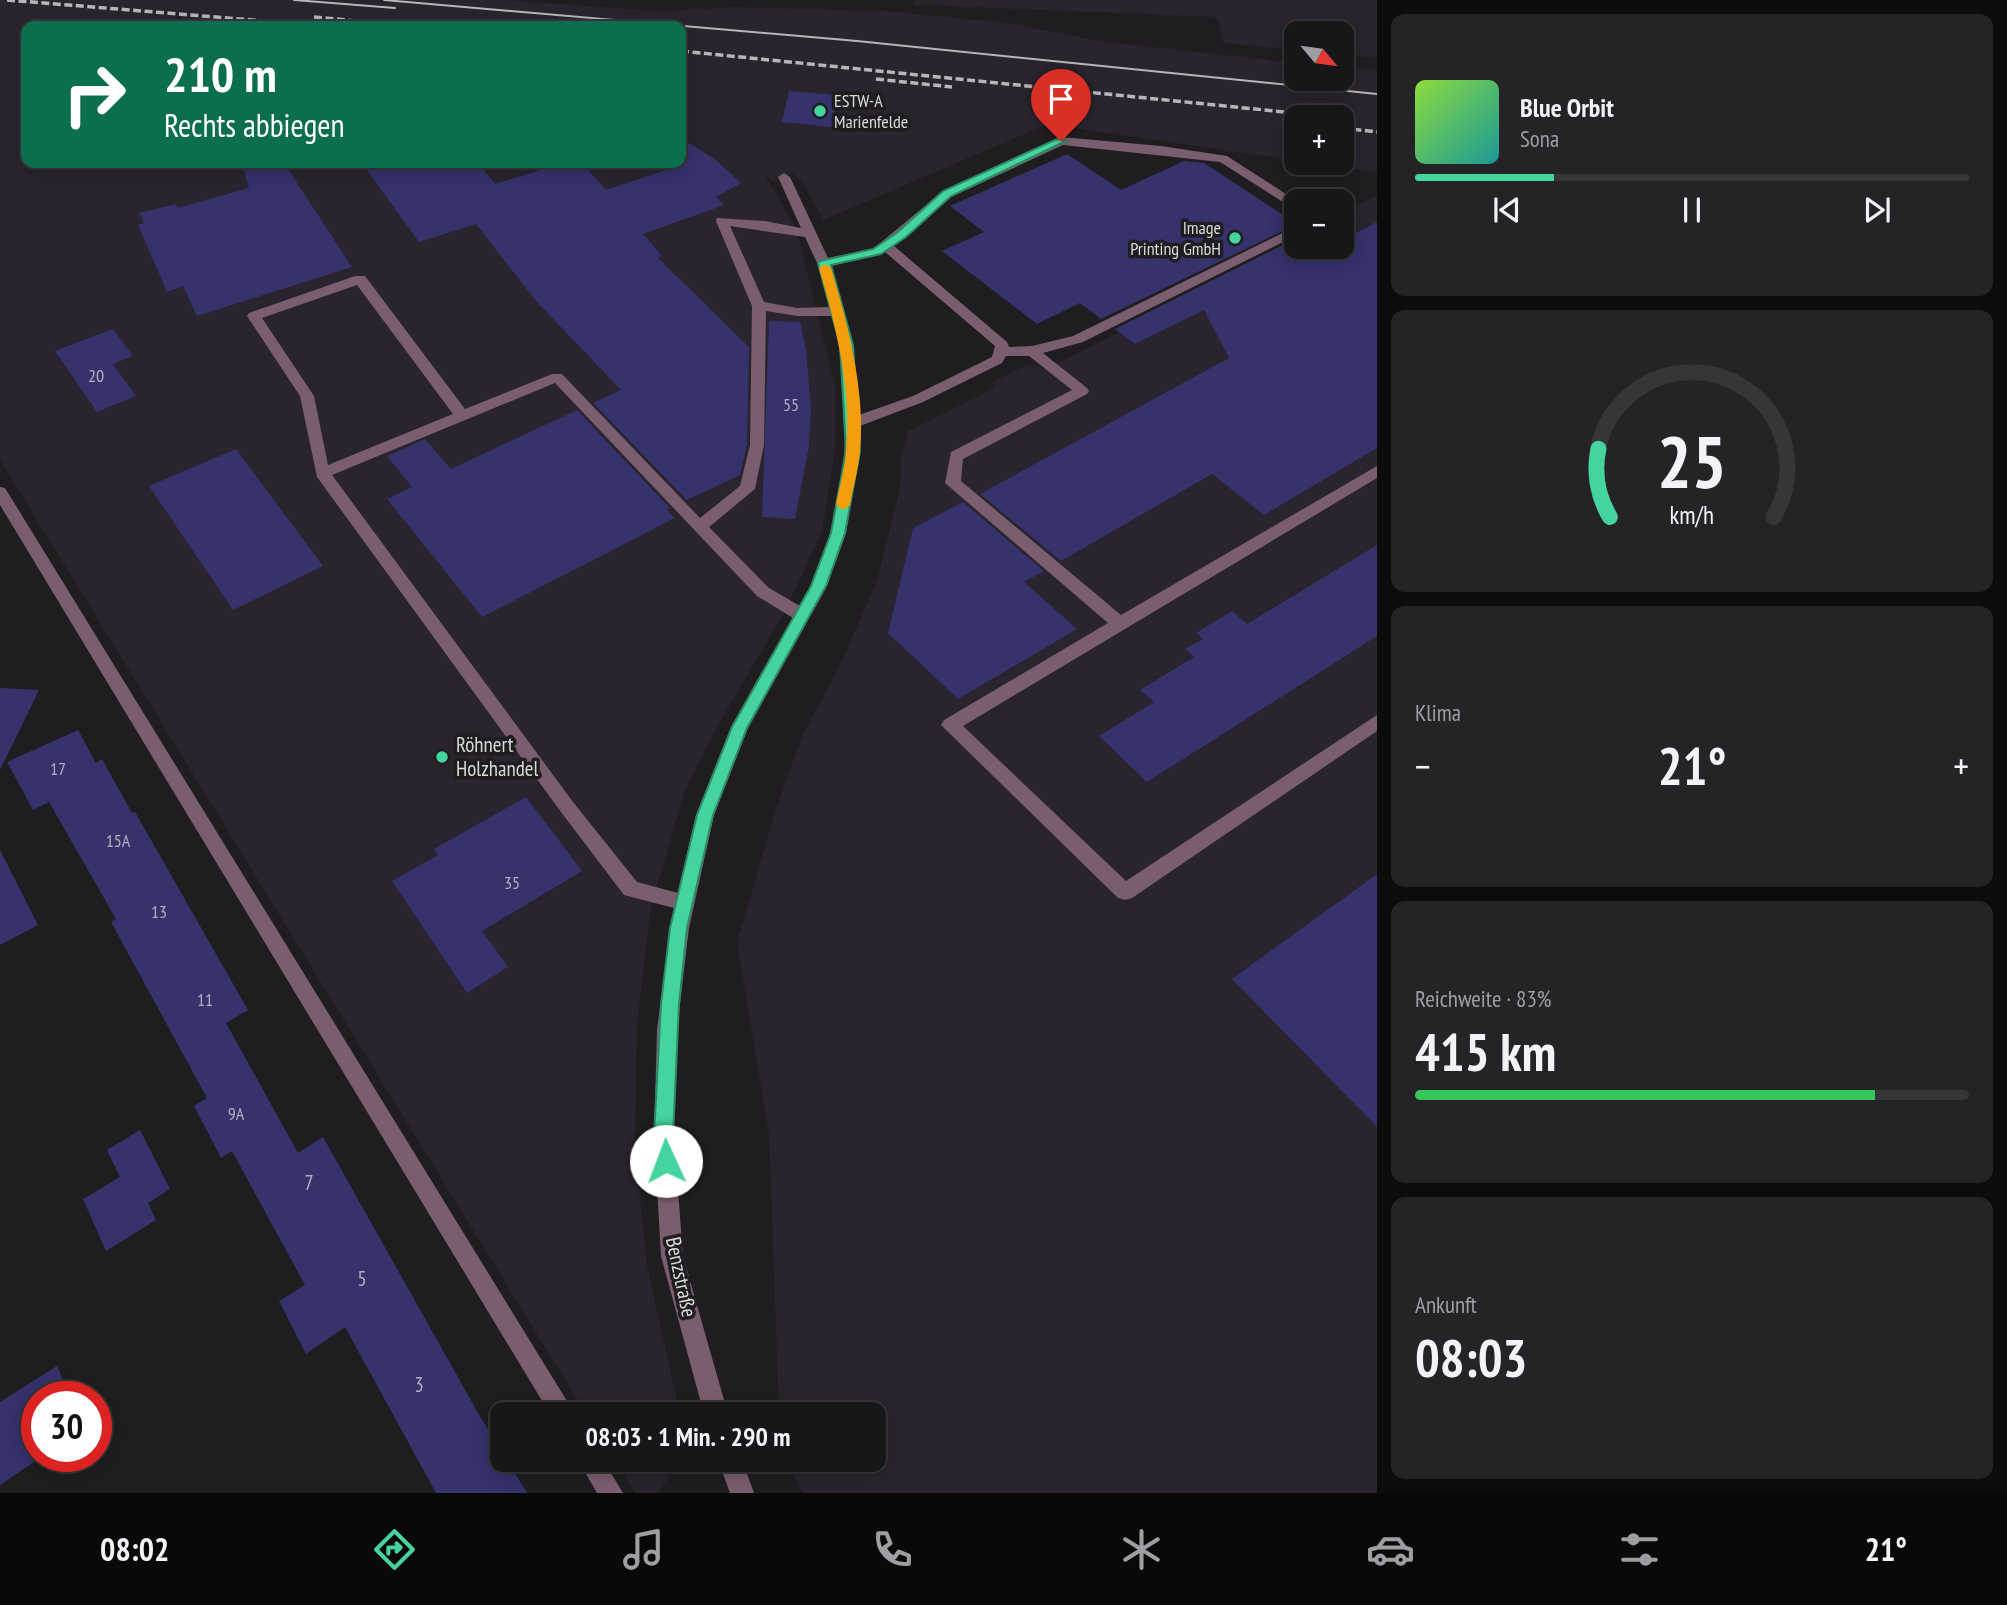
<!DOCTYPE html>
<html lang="de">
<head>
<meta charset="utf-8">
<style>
	:root { --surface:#171618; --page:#242325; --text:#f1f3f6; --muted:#9e9fa2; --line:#363537; --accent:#45d49e }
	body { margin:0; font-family:"PT Sans Narrow",sans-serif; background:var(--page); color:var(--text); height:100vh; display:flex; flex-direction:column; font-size:26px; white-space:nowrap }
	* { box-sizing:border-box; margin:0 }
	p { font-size:23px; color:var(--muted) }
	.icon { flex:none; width:38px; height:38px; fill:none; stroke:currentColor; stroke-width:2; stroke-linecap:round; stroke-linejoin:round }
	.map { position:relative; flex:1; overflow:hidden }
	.sheet { display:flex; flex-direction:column; gap:14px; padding:14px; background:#0d0c0d; width:630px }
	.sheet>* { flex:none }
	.guide { position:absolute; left:21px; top:21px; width:665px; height:147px; border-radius:14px; box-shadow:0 4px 18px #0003,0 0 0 2px var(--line); background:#0b6e4f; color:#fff; overflow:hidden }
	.needle { width:46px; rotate:119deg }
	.controls { position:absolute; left:1284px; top:21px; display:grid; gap:14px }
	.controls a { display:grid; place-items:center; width:70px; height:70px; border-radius:14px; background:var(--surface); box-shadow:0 4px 18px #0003,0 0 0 2px var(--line); font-size:35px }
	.speed { position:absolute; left:21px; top:1381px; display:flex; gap:14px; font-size:35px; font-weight:700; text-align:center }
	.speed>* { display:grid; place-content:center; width:91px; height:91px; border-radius:50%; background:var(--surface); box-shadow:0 4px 18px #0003,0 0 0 2px var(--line); line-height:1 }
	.speed .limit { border:10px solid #d22; background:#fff; color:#111 }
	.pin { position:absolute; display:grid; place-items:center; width:60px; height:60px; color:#fff; margin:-72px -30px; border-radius:50% 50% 50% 0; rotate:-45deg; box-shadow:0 0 7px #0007 }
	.pin .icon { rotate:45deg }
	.me { position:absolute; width:77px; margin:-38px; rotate:358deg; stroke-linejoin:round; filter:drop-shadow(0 0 5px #0008) }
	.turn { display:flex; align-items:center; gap:24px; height:147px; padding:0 28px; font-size:32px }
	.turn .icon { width:91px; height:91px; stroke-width:2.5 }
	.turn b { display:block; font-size:49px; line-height:60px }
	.big { font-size:52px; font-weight:600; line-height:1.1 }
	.sheet .card { flex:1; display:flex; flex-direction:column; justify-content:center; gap:10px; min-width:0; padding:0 24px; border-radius:14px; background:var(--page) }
	.sheet .dial { align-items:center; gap:0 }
	.dial svg { height:182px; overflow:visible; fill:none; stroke:var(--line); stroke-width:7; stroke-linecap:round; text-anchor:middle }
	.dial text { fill:var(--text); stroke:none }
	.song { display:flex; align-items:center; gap:21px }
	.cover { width:84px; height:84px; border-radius:10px; background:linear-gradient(135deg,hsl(90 70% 55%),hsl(180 70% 35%)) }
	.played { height:7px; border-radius:4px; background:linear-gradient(90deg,var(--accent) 25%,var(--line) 25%) }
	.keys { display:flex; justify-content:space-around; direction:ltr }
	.heat { display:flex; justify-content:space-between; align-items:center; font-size:38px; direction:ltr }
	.charge { height:10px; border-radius:5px; background:linear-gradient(90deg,#34c759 83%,var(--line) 0) }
	.trip { position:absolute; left:490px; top:1402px; width:396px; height:70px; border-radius:14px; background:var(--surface); box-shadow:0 4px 18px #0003,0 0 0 2px var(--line); font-weight:600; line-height:70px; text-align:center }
	.tabs { display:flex; height:112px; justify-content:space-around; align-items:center; background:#09090a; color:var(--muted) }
	.tabs .icon { width:49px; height:49px }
	.tabs .on { color:var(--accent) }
	.tabs b { font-size:32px; color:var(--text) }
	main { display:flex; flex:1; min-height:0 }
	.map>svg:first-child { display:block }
</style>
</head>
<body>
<main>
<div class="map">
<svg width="1377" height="1493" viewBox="0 0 1377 1493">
	<rect width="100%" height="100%" fill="#1f1d20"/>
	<!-- built -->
	<g fill="#29242d" fill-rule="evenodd">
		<path d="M0,0H501L661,11L736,7L887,11L1008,23L1099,41L1297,63V79H1342V68L1377,70V172L1311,163H1342V117H1297V161L1048,124L823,220L805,185L793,173L772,181L764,173L796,228L835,385V450L822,532L783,615L721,720L684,793L650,912L637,1025L635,1150L647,1266L680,1414H586L0,460ZM26,26H681V163H26Z"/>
		<polygon points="915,0 1377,0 1377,58 1342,55 1342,33 1297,33 1297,50 1223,43 1217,17 915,5"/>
		<polygon points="1377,195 1377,1493 803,1493 786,1460 873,1460 873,1414 779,1414 769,1134 737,942 776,809 802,736 839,667 877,581 900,488 901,459 908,431 996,387 992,383 1009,374 1028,365 1046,369 1162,311 1297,238 1297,247 1342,247 1342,213"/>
		<polygon points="614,1460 676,1460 669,1476 658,1493 635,1493"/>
	</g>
	<!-- building -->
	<g fill="#35326c">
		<polygon points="789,91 837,95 832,127 782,122"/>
		<polygon points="681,138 717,161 741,183 716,197 724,205 643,234 662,256 657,257 749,347 747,445 740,475 687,500 593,403 621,390 536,301 476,224 419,242 362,163 478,163 495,184 563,163 582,163 606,190 681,165"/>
		<polygon points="1067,154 1121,190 1184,161 1204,163 1297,224 1101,319 1080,303 1037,324 942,251 984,232 950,206"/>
		<polygon points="284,163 352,267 197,316 183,286 167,292 138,225 144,223 139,213 176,204 178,208 249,188 244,170"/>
		<polygon points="1377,222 1377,448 1264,515 1212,474 1061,561 980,494 1229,358 1204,310 1135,344 1115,329 1297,238 1297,247 1342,247 1342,240"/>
		<polygon points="769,321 800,322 806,349 811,408 809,446 795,519 762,517"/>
		<polygon points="113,329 133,356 113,364 136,396 97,412 55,351"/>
		<polygon points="577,410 670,508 667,510 675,518 482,617 387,499 412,487 387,456 425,439 451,469"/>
		<polygon points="236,449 323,566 233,610 149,486"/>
		<polygon points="963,502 1044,571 1024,582 1077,629 958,699 888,633 913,528"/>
		<polygon points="1377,545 1377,636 1147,782 1099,736 1154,702 1140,690 1194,657 1185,649 1203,639 1196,633 1232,611 1247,624"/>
		<polygon points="0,688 39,690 0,770"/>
		<polygon points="78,730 96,763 102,759 132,813 135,812 248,1010 226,1023 298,1153 323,1137 482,1420 502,1451 502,1460 507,1460 527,1493 436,1493 345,1327 306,1354 279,1301 305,1285 232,1151 221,1158 194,1106 207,1098 111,922 116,919 49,802 33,810 7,762"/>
		<polygon points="526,797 582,871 482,931 508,967 467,993 392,881 438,855 434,849"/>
		<polygon points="0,850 38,925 0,945"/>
		<polygon points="1377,874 1377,1127 1232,979"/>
		<polygon points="140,1130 170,1189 148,1203 156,1220 106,1251 83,1199 120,1177 107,1150"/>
		<polygon points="57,1366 70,1396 37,1396 37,1456 43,1456 0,1485 0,1402"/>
	</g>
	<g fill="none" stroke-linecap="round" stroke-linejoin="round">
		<!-- minor -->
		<g fill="#7a5e6f" fill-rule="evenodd">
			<path d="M1061,137L1161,146L1227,156L1297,201V211L1220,162L1063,145L951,197L894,246L1007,342L1009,347L1032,346L1073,336L1297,226V235L1083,342L1043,353L1087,388L1089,391L1087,394L963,459L961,481L1121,615L1377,466V478L963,726L1126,881L1377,715V731L1132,898L1125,900L1118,898L941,725L944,720L1108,623L945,483L951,452L1072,390L1029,356H1006L1002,363L923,402L860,426V451L846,533L827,586L748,728L714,815L689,928L677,1029L674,1137L683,1256L728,1414H704L661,1256L654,1137L657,1029L674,908L624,895L561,812L317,477L300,396L247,316L249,313L355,276H365L465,409L552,374H562L700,518L740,486L750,445L752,306L716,221L717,218L765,221L801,228L778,177L784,173L790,177L828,258L873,249L943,191ZM730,226L805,237L817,263L831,307L797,308L764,302ZM885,252L995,346L992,357L913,396L859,415C857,363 847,315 831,266ZM357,285L453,414L328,465L314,396L262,318ZM766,311L797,316H833C837,338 842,361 844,384C850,459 837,540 800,606L769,588L709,527L755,489L764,445ZM555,383L757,596L793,618L731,727L696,815L678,893L637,882L573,802L332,475Z"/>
			<polygon points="0,487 5,488 575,1414 550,1414 0,505"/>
			<polygon points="578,1460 603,1460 623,1493 597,1493"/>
			<polygon points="718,1460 742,1460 754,1493 730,1493"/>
		</g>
		<!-- tram -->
		<g stroke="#b7b6b8" stroke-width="2">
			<polyline points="294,0 395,8"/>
			<polyline points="384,0 857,41 1377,94"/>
		</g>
		<!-- rail -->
		<g stroke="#b7b6b8" stroke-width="3.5" stroke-dasharray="8 3.5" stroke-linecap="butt">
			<polyline points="7,0 326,26"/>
			<polyline points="314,17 412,26"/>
			<polyline points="681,51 1334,117"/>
			<polyline points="876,79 952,87"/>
			<polyline points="1342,128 1377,132"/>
		</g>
	</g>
	<!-- route -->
	<polygon fill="#45d49e" stroke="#2d8a67" stroke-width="2" points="1057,139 1066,141 951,196 906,237 881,254 831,265 853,345 860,451 845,533 826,586 747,728 713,815 687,928 679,1004 673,1137 675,1161 672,1168 666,1171 659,1168 654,1137 661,1004 670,928 697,815 732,727 811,586 831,533 846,451 840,345 818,263 820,261 873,249 898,232 943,191"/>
	<!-- slow -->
	<path fill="#f59e0b" d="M825,264L831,268C848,324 866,393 860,452C858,470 853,488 850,505L843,510L836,505C839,487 845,469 846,451C852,389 836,326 819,268Z"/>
	<!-- markers -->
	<g fill="#45d49e" stroke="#1f1d20" stroke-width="2.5">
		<circle cx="820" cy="111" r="7"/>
		<circle cx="1235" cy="238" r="7"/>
		<circle cx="442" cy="757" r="7"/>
	</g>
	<g text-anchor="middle" stroke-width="7" stroke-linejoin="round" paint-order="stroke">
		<!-- far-poi labels -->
		<g font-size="18" fill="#dad9db" stroke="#1f1d20" text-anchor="start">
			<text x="834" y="107">ESTW-A<tspan x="834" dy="21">Marienfelde</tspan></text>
			<text x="1221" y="234" text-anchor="end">Image<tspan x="1221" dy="21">Printing GmbH</tspan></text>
		</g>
		<!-- number labels -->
		<g font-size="18" fill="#b1afbf">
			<text x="96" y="382">20</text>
			<text x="791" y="411">55</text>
			<text x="58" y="775">17</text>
			<text x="118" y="847">15A</text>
			<text x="512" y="889">35</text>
			<text x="159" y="918">13</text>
			<text x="205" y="1006">11</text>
			<text x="236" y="1120">9A</text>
		</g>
		<!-- poi labels -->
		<g font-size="21" fill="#dad9db" stroke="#1f1d20" text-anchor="start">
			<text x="456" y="752">Röhnert<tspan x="456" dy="24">Holzhandel</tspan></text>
		</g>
		<!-- near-number labels -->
		<g font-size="21" fill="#b1afbf">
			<text x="309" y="1190">7</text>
			<text x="362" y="1286">5</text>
			<text x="419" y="1392">3</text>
		</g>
		<!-- street labels -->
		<g font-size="21" fill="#dad9db" stroke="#1f1d20">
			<text transform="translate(681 1277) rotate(78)" y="7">Benzstraße</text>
		</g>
	</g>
</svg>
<div class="controls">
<a><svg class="needle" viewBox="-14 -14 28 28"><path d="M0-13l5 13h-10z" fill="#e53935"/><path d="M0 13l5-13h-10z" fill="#9e9fa2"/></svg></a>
<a>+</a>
<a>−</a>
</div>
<div class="speed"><div class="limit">30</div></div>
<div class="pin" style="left:1061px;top:141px;background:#d93025"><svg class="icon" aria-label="arrive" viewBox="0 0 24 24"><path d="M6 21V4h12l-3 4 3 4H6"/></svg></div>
<svg class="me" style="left:666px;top:1161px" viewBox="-20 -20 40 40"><circle r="19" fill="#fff"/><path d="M0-13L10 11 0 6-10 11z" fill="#45d49e"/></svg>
<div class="trip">08:03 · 1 Min. · 290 m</div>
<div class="guide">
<div class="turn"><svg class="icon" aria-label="right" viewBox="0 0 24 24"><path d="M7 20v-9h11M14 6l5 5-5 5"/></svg><div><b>210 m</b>Rechts abbiegen</div></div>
</div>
</div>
<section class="sheet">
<div class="card">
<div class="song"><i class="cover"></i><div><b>Blue Orbit</b><p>Sona</p></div></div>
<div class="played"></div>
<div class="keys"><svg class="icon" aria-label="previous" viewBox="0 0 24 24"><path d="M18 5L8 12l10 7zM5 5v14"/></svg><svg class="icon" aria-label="pause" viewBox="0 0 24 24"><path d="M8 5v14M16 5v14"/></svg><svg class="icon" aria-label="next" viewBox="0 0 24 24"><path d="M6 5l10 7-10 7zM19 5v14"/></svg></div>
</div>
<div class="card dial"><svg viewBox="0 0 100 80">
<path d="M14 69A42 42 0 1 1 86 69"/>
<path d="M14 69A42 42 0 0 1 9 39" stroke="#45d49e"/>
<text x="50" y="56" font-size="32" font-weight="700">25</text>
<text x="50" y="72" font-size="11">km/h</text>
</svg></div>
<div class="card"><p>Klima</p>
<div class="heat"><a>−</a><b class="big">21°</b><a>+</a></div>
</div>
<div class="card"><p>Reichweite · 83%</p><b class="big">415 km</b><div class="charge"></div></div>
<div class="card"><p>Ankunft</p><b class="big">08:03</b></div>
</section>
</main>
<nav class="tabs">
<b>08:02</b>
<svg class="icon on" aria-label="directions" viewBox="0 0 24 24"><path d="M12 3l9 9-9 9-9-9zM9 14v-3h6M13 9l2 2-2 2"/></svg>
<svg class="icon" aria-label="music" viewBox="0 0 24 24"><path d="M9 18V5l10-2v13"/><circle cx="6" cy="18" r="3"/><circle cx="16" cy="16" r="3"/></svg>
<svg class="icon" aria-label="phone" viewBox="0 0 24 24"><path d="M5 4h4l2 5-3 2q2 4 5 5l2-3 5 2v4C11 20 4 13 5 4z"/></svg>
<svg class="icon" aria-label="climate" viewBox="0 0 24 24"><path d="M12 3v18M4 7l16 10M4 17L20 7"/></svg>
<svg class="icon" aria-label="car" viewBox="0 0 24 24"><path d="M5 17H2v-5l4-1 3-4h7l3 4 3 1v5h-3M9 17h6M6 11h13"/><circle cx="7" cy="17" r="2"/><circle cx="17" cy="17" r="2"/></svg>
<svg class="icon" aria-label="filters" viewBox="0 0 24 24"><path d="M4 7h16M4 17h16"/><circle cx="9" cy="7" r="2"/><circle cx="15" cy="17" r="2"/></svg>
<b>21°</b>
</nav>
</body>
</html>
